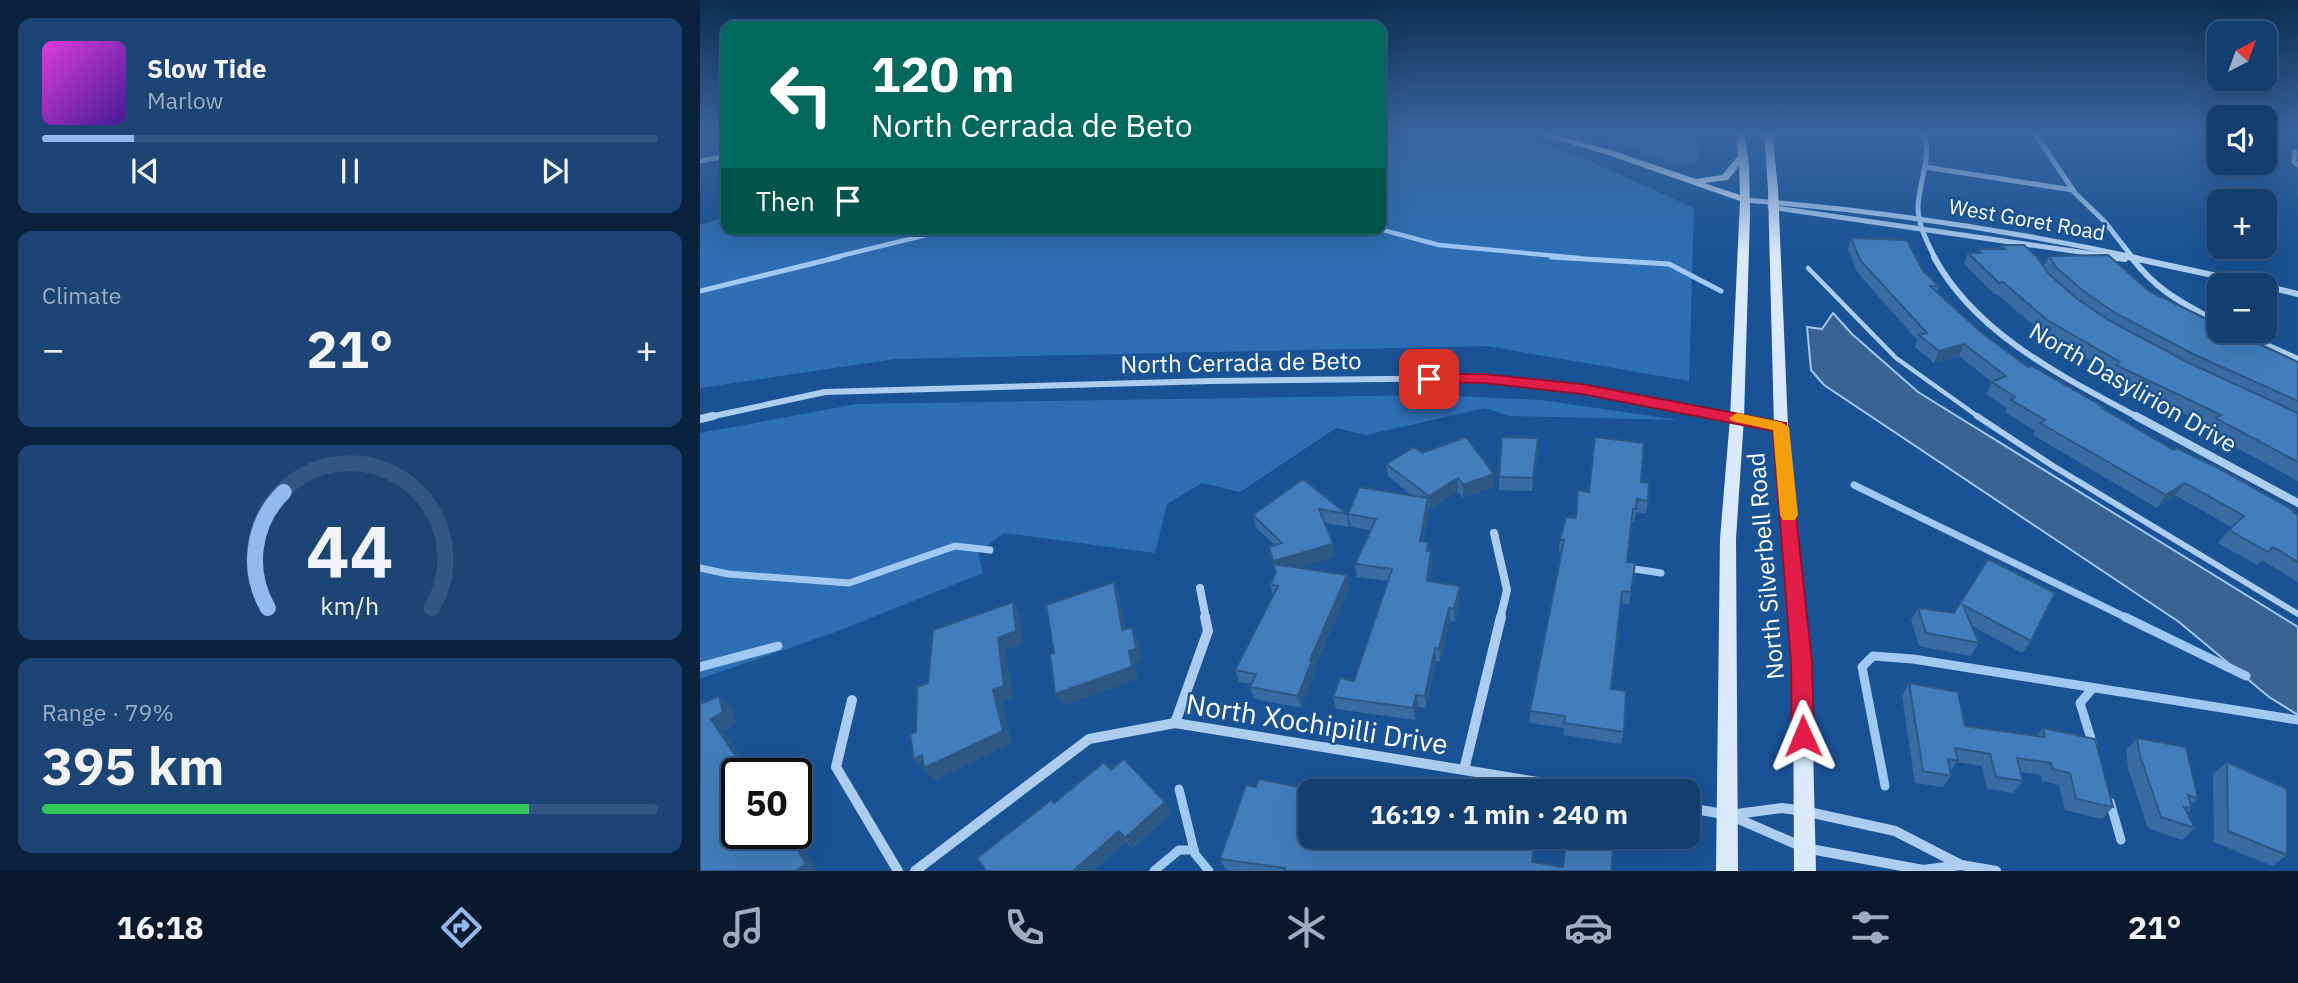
<!DOCTYPE html>
<html lang="en">
<head>
<meta charset="utf-8">
<style>
	:root { --surface:#133e70; --page:#1c4575; --text:#f1f3f6; --muted:#9daec3; --line:#325783; --accent:#90b9f0 }
	body { margin:0; font-family:"IBM Plex Sans",sans-serif; background:var(--page); color:var(--text); height:100vh; display:flex; flex-direction:column; font-size:26px; white-space:nowrap }
	* { box-sizing:border-box; margin:0 }
	p { font-size:23px; color:var(--muted) }
	.icon { flex:none; width:38px; height:38px; fill:none; stroke:currentColor; stroke-width:2; stroke-linecap:round; stroke-linejoin:round }
	.map { position:relative; flex:1; overflow:hidden }
	.details { display:flex; flex-direction:column; gap:18px; padding:18px; background:#0a223e; width:700px }
	.details>* { flex:none }
	.banner { position:absolute; left:21px; top:21px; width:665px; height:214px; border-radius:14px; box-shadow:0 7px 28px #0002,0 0 0 2px var(--line); background:#00695c; color:#fff; overflow:hidden }
	.needle { width:46px; rotate:41deg }
	.buttons { position:absolute; left:1507px; top:21px; display:grid; gap:14px }
	.buttons a { display:grid; place-items:center; width:70px; height:70px; border-radius:14px; background:var(--surface); box-shadow:0 7px 28px #0002,0 0 0 2px var(--line); font-size:35px }
	.speed { position:absolute; left:21px; top:758px; display:flex; gap:14px; font-size:35px; font-weight:700; text-align:center }
	.speed>* { display:grid; place-content:center; width:91px; height:91px; border-radius:50%; background:var(--surface); box-shadow:0 7px 28px #0002,0 0 0 2px var(--line); line-height:1 }
	.speed .limit { border:4px solid #111; border-radius:10px; background:#fff; color:#111 }
	.pin { position:absolute; display:grid; place-items:center; width:60px; height:60px; color:#fff; margin:-30px; border-radius:14px; box-shadow:0 4px 10px #0006 }
	.me { position:absolute; width:77px; margin:-38px; rotate:359deg; stroke-linejoin:round; filter:drop-shadow(0 0 5px #0008) }
	.turn { display:flex; align-items:center; gap:24px; height:147px; padding:0 35px; font-size:32px }
	.turn .icon { width:91px; height:91px; stroke-width:2.5 }
	.turn b { display:block; font-size:49px; line-height:60px }
	.then { display:flex; align-items:center; height:66px; padding:0 35px; background:#0003; gap:14px; font-size:26px }
	.big { font-size:52px; font-weight:800; line-height:1.1 }
	.details .card { flex:1; display:flex; flex-direction:column; justify-content:center; gap:10px; min-width:0; padding:0 24px; border-radius:14px; background:var(--page) }
	.details .dial { align-items:center; gap:0 }
	.dial svg { height:182px; overflow:visible; fill:none; stroke:var(--line); stroke-width:7; stroke-linecap:round; text-anchor:middle }
	.dial text { fill:var(--text); stroke:none }
	.song { display:flex; align-items:center; gap:21px }
	.cover { width:84px; height:84px; border-radius:10px; background:linear-gradient(135deg,hsl(300 70% 55%),hsl(260 70% 35%)) }
	.played { height:7px; border-radius:4px; background:linear-gradient(90deg,var(--accent) 15%,var(--line) 15%) }
	.keys { display:flex; justify-content:space-around; direction:ltr }
	.heat { display:flex; justify-content:space-between; align-items:center; font-size:38px; direction:ltr }
	.charge { height:10px; border-radius:5px; background:linear-gradient(90deg,#34c759 79%,var(--line) 0) }
	.trip { position:absolute; left:598px; top:779px; width:402px; height:70px; border-radius:14px; background:var(--surface); box-shadow:0 7px 28px #0002,0 0 0 2px var(--line); font-weight:800; line-height:70px; text-align:center }
	.dock { display:flex; height:112px; justify-content:space-around; align-items:center; background:#08192d; color:var(--muted) }
	.dock .icon { width:49px; height:49px }
	.dock .selected { color:var(--accent) }
	.dock b { font-size:32px; color:var(--text) }
	main { display:flex; flex:1; min-height:0 }
	.map>svg:first-child { display:block }
</style>
</head>
<body>
<main>
<section class="details">
<div class="card">
<div class="song"><i class="cover"></i><div><b>Slow Tide</b><p>Marlow</p></div></div>
<div class="played"></div>
<div class="keys"><svg class="icon" aria-label="previous" viewBox="0 0 24 24"><path d="M18 5L8 12l10 7zM5 5v14"/></svg><svg class="icon" aria-label="pause" viewBox="0 0 24 24"><path d="M8 5v14M16 5v14"/></svg><svg class="icon" aria-label="next" viewBox="0 0 24 24"><path d="M6 5l10 7-10 7zM19 5v14"/></svg></div>
</div>
<div class="card"><p>Climate</p>
<div class="heat"><a>−</a><b class="big">21°</b><a>+</a></div>
</div>
<div class="card dial"><svg viewBox="0 0 100 80">
<path d="M14 69A42 42 0 1 1 86 69"/>
<path d="M14 69A42 42 0 0 1 21 18" stroke="#90b9f0"/>
<text x="50" y="56" font-size="32" font-weight="700">44</text>
<text x="50" y="72" font-size="11">km/h</text>
</svg></div>
<div class="card"><p>Range · 79%</p><b class="big">395 km</b><div class="charge"></div></div>
</section>
<div class="map">
<svg width="1598" height="871" viewBox="0 0 1598 871">
	<rect width="100%" height="100%" fill="#195396"/>
	<!-- green -->
	<g fill="#2d6eb4">
		<polygon points="681,131 798,131 863,149 994,208 989,381 787,346 195,359 0,388 0,225 26,217 26,229 681,229"/>
		<polygon points="881,131 1000,131 997,162 978,165"/>
		<polygon points="726,395 841,400 979,420 809,416 785,408 666,435 636,428 540,492 502,483 467,504 455,553 304,533 278,552 283,573 141,630 0,679 0,433 157,404"/>
	</g>
	<!-- water -->
	<polygon fill="#396393" stroke="#9fc8f3" stroke-width="2" points="1133,313 1152,334 1218,392 1598,627 1598,715 1569,697 1479,622 1124,385 1111,370 1107,327 1122,329"/>
	<g fill="none" stroke-linecap="round" stroke-linejoin="round">
		<!-- stream-far3 -->
		<g stroke="#9fc8f3" stroke-width="4.5">
			<polyline points="679,229 739,245 879,258"/>
			<polyline points="132,258 251,229"/>
		</g>
		<!-- stream-far2 -->
		<g stroke="#9fc8f3" stroke-width="5">
			<polyline points="851,257 969,264 1021,291"/>
			<polyline points="0,291 139,257"/>
		</g>
		<!-- stream-far1 -->
		<g stroke="#9fc8f3" stroke-width="7">
			<polyline points="1154,485 1429,619"/>
			<polyline points="0,568 28,574 149,583 255,546 290,550"/>
			<polyline points="928,568 961,573"/>
		</g>
		<!-- stream -->
		<g stroke="#9fc8f3" stroke-width="9">
			<polyline points="1425,617 1546,676"/>
			<polyline points="0,667 78,646"/>
			<polyline points="1393,688 1380,703 1393,745"/>
			<polyline points="1185,786 1162,667 1173,656 1213,659 1598,720"/>
			<polyline points="479,789 495,854 509,871"/>
			<polyline points="1410,802 1421,840"/>
			<polyline points="454,871 479,850 494,850"/>
		</g>
		<!-- lane-far1 -->
		<polyline stroke="#accdf0" stroke-width="4.5" points="1108,268 1196,358 1280,418"/>
		<!-- lane -->
		<polyline stroke="#accdf0" stroke-width="6" points="1277,416 1353,466 1598,614"/>
		<!-- street-far3 -->
		<g stroke="#accdf0" stroke-width="5">
			<path d="M1224,131C1232,158 1219,180 1218,207C1218,225 1227,242 1235,258"/>
			<polyline points="1333,131 1375,193 1405,222 1433,258"/>
			<polyline points="1595,151 1594,162 1598,165"/>
			<polyline points="0,161 26,156"/>
			<polyline points="1225,167 1373,190"/>
			<path d="M1045,200C1177,210 1308,230 1438,258"/>
			<polyline points="1070,207 1421,258"/>
		</g>
		<!-- street-far2 -->
		<g stroke="#accdf0" stroke-width="6">
			<path d="M1234,257C1276,335 1364,377 1439,418"/>
			<polyline points="1409,257 1425,259"/>
			<polyline points="1429,257 1559,285"/>
			<path d="M1431,257C1458,292 1481,302 1519,323"/>
			<polyline points="1564,286 1598,294"/>
			<polyline points="1535,331 1598,359"/>
			<polyline points="5,418 125,392 511,381 784,378 882,389 1034,418"/>
		</g>
		<!-- street-far1 -->
		<g stroke="#accdf0" stroke-width="8">
			<polyline points="1025,416 1081,427"/>
			<polyline points="1436,416 1598,503"/>
			<polyline points="0,419 13,416"/>
			<polyline points="794,533 807,590 800,619"/>
			<polyline points="500,588 506,619"/>
		</g>
		<!-- street -->
		<g stroke="#accdf0" stroke-width="10">
			<polyline points="801,617 764,770 894,791"/>
			<polyline points="152,700 136,767 198,871"/>
			<polyline points="475,723 508,631 505,617"/>
			<polyline points="989,808 1029,815 1082,808 1104,811 1195,831 1261,865"/>
			<polyline points="1029,815 1105,848 1223,870 1261,865 1296,871"/>
			<polyline points="215,871 389,739 475,723 764,770"/>
		</g>
		<!-- secondary -->
		<g fill="#dae9fb" fill-rule="evenodd">
			<path d="M828,131H840L911,150L996,179L1022,175L1038,156L1036,131H1044L1049,165L1050,215L1044,418L1036,539L1038,871H1016L1020,539L1030,418L1040,201L905,154ZM1039,166L1040,195L1004,183L1028,180Z"/>
			<polygon points="1064,131 1072,131 1078,189 1088,427 1111,662 1116,871 1094,871 1093,662 1074,427 1068,189"/>
		</g>
	</g>
	<!-- wall -->
	<g fill="#396ca3">
		<polygon points="1151,238 1223,271 1239,286 1237,292 1282,333 1328,367 1404,407 1403,408 1474,450 1598,515 1598,582 1562,560 1557,565 1518,543 1531,527 1475,495 1457,508 1333,435 1335,431 1305,412 1307,408 1286,394 1292,382 1259,356 1234,363 1215,347 1217,340 1157,272 1148,249"/>
		<polygon points="1302,245 1344,266 1349,256 1449,291 1598,362 1598,481 1506,431 1510,426 1409,377 1411,373 1341,332 1297,294 1294,294 1264,264 1268,253 1277,253 1278,249 1300,249"/>
		<polygon points="838,451 832,491 799,490 799,477"/>
		<polygon points="722,453 794,474 794,486 763,498 758,491 730,509 729,508 723,542 728,542 729,551 731,551 732,564 730,582 760,586 760,598 755,622 750,621 740,661 736,661 726,708 718,707 715,720 636,709 633,697 654,681 688,581 657,577 655,564 671,530 651,527 648,514 712,496 688,476 686,464"/>
		<polygon points="603,479 647,514 649,527 624,523 635,557 598,567 647,575 649,588 614,669 615,673 601,708 554,699 550,687 551,684 539,682 535,670 573,595 570,584 576,573 569,547 575,545 556,528 553,515"/>
		<polygon points="941,482 948,501 946,514 936,512 934,522 932,522 927,562 931,592 929,605 921,603 911,689 924,732 921,744 863,735 864,728 830,723 830,711 861,553 859,552 860,540 876,518 889,492"/>
		<polygon points="1288,559 1331,641 1322,653 1272,626 1279,643 1271,656 1219,646 1211,620 1218,608 1254,613"/>
		<polygon points="1209,683 1265,726 1336,736 1343,728 1413,807 1402,819 1365,810 1359,785 1342,781 1341,775 1320,772 1323,781 1313,793 1287,789 1282,766 1257,762 1250,771 1251,776 1243,787 1215,783 1202,696"/>
		<polygon points="1437,738 1498,799 1491,805 1492,808 1487,813 1495,828 1482,840 1448,828 1428,768 1426,750"/>
		<polygon points="1527,762 1587,855 1572,866 1514,842 1513,774"/>
		<polygon points="411,770 465,802 471,814 432,849 426,842 354,803"/>
		<polygon points="611,836 836,836 833,862 863,867 900,848 911,871 535,871 526,870 520,859"/>
	</g>
	<!-- shaded-wall -->
	<g fill="#2e5884">
		<polygon points="1264,344 1259,356 1234,363 1239,351"/>
		<polygon points="838,438 838,451 832,491 833,478"/>
		<polygon points="794,474 794,486 763,498 763,485"/>
		<polygon points="758,478 758,491 730,509 729,496"/>
		<polygon points="1485,483 1475,495 1457,508 1466,495"/>
		<polygon points="728,498 729,511 721,554 720,541"/>
		<polygon points="633,544 635,557 576,574 573,561"/>
		<polygon points="731,551 732,564 728,594 727,581"/>
		<polygon points="647,575 649,588 614,669 615,673 601,708 598,696 610,660"/>
		<polygon points="414,582 419,595 428,643 422,630"/>
		<polygon points="760,586 760,598 755,622 754,609"/>
		<polygon points="313,602 320,615 323,644 306,650 313,698 302,702 312,743 235,780 214,759 293,690 298,638"/>
		<polygon points="749,608 750,621 740,661 739,649"/>
		<polygon points="432,627 438,640 442,661 435,664 438,679 362,706 355,694 429,651"/>
		<polygon points="735,648 736,661 726,708 725,696"/>
		<polygon points="716,695 718,707 715,720 713,708"/>
		<polygon points="19,696 32,708 37,724 24,731 49,768 56,774 49,774 41,764 11,719"/>
		<polygon points="465,802 471,814 432,849 425,838"/>
		<polygon points="419,831 426,842 393,871 373,871"/>
		<polygon points="82,833 90,833 95,842 105,850 117,871 96,871 87,842"/>
	</g>
	<!-- building -->
	<g fill="#427dbd" stroke="#2e5884" stroke-width="2">
		<polygon points="1151,238 1207,240 1223,271 1239,286 1230,286 1282,333 1328,367 1332,366 1404,407 1402,408 1474,450 1477,448 1522,470 1595,511 1593,512 1598,515 1598,562 1573,547 1568,552 1529,530 1544,516 1485,483 1466,495 1340,423 1345,420 1311,400 1315,397 1292,382 1306,376 1264,344 1239,351 1219,335 1227,333 1160,260"/>
		<polygon points="1302,245 1324,245 1337,257 1349,274 1376,298 1410,321 1489,363 1598,413 1598,462 1515,418 1521,415 1416,365 1420,362 1347,320 1303,282 1299,283 1268,253 1281,253 1278,249 1305,249"/>
		<polygon points="1408,255 1449,291 1519,325 1519,331 1532,331 1598,362 1598,401 1493,354 1415,313 1382,290 1356,267 1349,256"/>
		<polygon points="766,437 794,474 763,485 758,478 729,496 686,464 714,447 722,453"/>
		<polygon points="802,437 838,438 833,478 799,477"/>
		<polygon points="895,437 944,443 941,482 949,483 948,501 937,499 936,509 933,509 927,562 935,563 931,592 922,591 911,689 926,691 924,732 864,723 865,716 830,711 864,540 860,540 866,517 876,518 878,490 889,492"/>
		<polygon points="603,479 647,514 619,509 633,544 573,561 569,547 582,543 553,515"/>
		<polygon points="659,487 728,498 720,541 728,542 727,551 731,551 727,581 760,586 754,609 749,608 739,649 735,648 725,696 716,695 713,708 633,697 640,678 654,681 692,569 655,564 676,519 648,514"/>
		<polygon points="1288,559 1355,593 1331,641 1263,605 1279,643 1226,633 1218,608 1254,613"/>
		<polygon points="573,564 647,575 610,660 612,660 598,696 550,687 556,674 535,670 578,586 570,584 576,573"/>
		<polygon points="414,582 422,630 432,627 436,649 429,651 432,667 355,694 350,654 354,653 346,605"/>
		<polygon points="313,602 316,631 298,638 304,686 293,690 303,731 224,768 222,755 214,759 210,734 216,732 217,687 228,683 233,630"/>
		<polygon points="1209,683 1258,692 1265,726 1345,737 1343,728 1395,739 1413,807 1376,799 1370,773 1352,769 1351,763 1317,758 1323,781 1296,777 1290,754 1255,748 1258,761 1248,759 1251,776 1223,771"/>
		<polygon points="19,696 23,712 11,719 41,764 43,763 49,774 37,774 37,833 82,833 87,842 91,839 106,864 96,871 0,871 0,704"/>
		<polygon points="1437,738 1486,747 1498,799 1488,795 1492,808 1484,807 1495,828 1461,817 1440,756"/>
		<polygon points="424,759 465,802 425,838 419,831 373,871 286,871 277,858 351,800 354,803 404,762 411,770"/>
		<polygon points="1527,762 1587,789 1587,855 1528,831"/>
		<polygon points="559,779 618,791 611,791 611,836 836,836 832,862 863,867 867,836 877,836 900,841 900,848 913,850 911,871 584,871 585,868 520,859 546,785 556,787"/>
	</g>
	<!-- sky -->
	<linearGradient id="sky" x2="0" y2="1"><stop stop-color="#0e2e52"/><stop offset="0.52" stop-color="#3866a0"/><stop offset="1" stop-color="#3866a0" stop-opacity="0"/></linearGradient>
	<rect width="1598" height="253" fill="url(#sky)"/>
	<!-- route -->
	<polygon fill="#e11d48" stroke="#92132f" stroke-width="2" points="729,374 784,374 882,384 1086,423 1112,662 1114,736 1111,744 1103,747 1095,744 1092,736 1091,662 1073,431 882,394 784,383 724,382 722,379"/>
	<!-- slow -->
	<polygon fill="#f59e0b" points="1037,413 1081,422 1089,427 1098,515 1095,520 1083,520 1080,515 1073,430 1032,421 1029,418"/>
	<g text-anchor="middle" stroke-width="5" stroke-linejoin="round" paint-order="stroke">
		<!-- far-street labels -->
		<g font-size="21" fill="#fff" stroke="#195396">
			<text transform="translate(1327 220) rotate(10)" y="7">West Goret Road</text>
		</g>
		<!-- street labels -->
		<g font-size="24" fill="#fff" stroke="#195396">
			<text transform="translate(541 363) rotate(-1)" y="8">North Cerrada de Beto</text>
			<text transform="translate(1433 388) rotate(30)" y="8">North Dasylirion Drive</text>
			<text transform="translate(1066 566) rotate(-95)" y="8">North Silverbell Road</text>
		</g>
		<!-- near-street labels -->
		<g font-size="28" fill="#fff" stroke="#195396">
			<text transform="translate(617 724) rotate(9)" y="10">North Xochipilli Drive</text>
		</g>
	</g>
</svg>
<div class="buttons">
<a><svg class="needle" viewBox="-14 -14 28 28"><path d="M0-13l5 13h-10z" fill="#e53935"/><path d="M0 13l5-13h-10z" fill="#9daec3"/></svg></a>
<a><svg class="icon" aria-label="sound" viewBox="0 0 24 24"><path d="M4 9h4l5-4v14l-5-4H4zM17 9q2 3 0 6"/></svg></a>
<a>+</a>
<a>−</a>
</div>
<div class="speed"><div class="limit">50</div></div>
<div class="pin" style="left:729px;top:379px;background:#d93025"><svg class="icon" aria-label="arrive" viewBox="0 0 24 24"><path d="M6 21V4h12l-3 4 3 4H6"/></svg></div>
<svg class="me" style="left:1103px;top:736px" viewBox="-20 -20 40 40"><path d="M0-17L14 15 0 8-14 15z" fill="#e11d48" stroke="#fff" stroke-width="4"/></svg>
<div class="trip">16:19 · 1 min · 240 m</div>
<div class="banner">
<div class="turn"><svg class="icon" aria-label="left" viewBox="0 0 24 24"><path d="M17 20v-9H6M10 6l-5 5 5 5"/></svg><div><b>120 m</b>North Cerrada de Beto</div></div>
<div class="then">Then<svg class="icon" aria-label="arrive" viewBox="0 0 24 24"><path d="M6 21V4h12l-3 4 3 4H6"/></svg></div>
</div>
</div>
</main>
<nav class="dock">
<b>16:18</b>
<svg class="icon selected" aria-label="directions" viewBox="0 0 24 24"><path d="M12 3l9 9-9 9-9-9zM9 14v-3h6M13 9l2 2-2 2"/></svg>
<svg class="icon" aria-label="music" viewBox="0 0 24 24"><path d="M9 18V5l10-2v13"/><circle cx="6" cy="18" r="3"/><circle cx="16" cy="16" r="3"/></svg>
<svg class="icon" aria-label="phone" viewBox="0 0 24 24"><path d="M5 4h4l2 5-3 2q2 4 5 5l2-3 5 2v4C11 20 4 13 5 4z"/></svg>
<svg class="icon" aria-label="climate" viewBox="0 0 24 24"><path d="M12 3v18M4 7l16 10M4 17L20 7"/></svg>
<svg class="icon" aria-label="car" viewBox="0 0 24 24"><path d="M5 17H2v-5l4-1 3-4h7l3 4 3 1v5h-3M9 17h6M6 11h13"/><circle cx="7" cy="17" r="2"/><circle cx="17" cy="17" r="2"/></svg>
<svg class="icon" aria-label="filters" viewBox="0 0 24 24"><path d="M4 7h16M4 17h16"/><circle cx="9" cy="7" r="2"/><circle cx="15" cy="17" r="2"/></svg>
<b>21°</b>
</nav>
</body>
</html>
